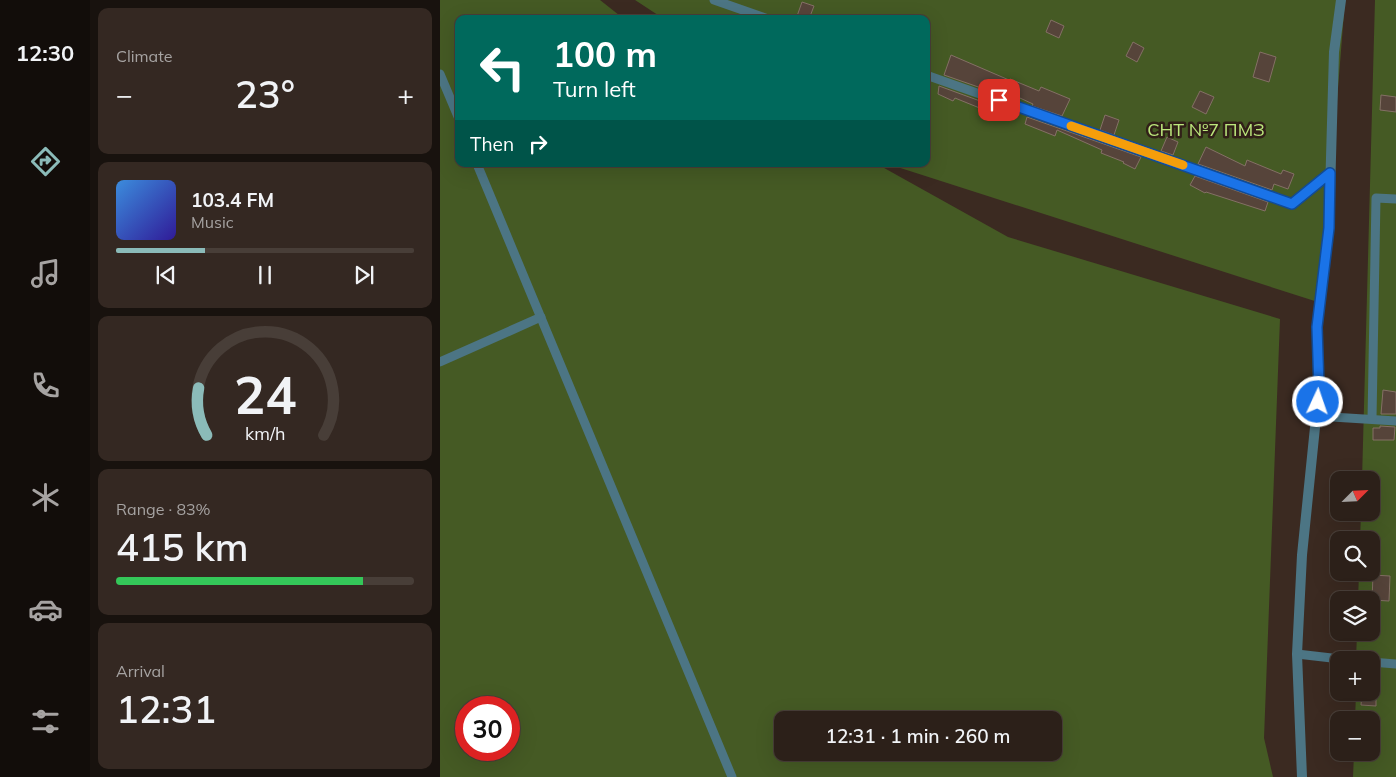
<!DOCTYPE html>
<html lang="en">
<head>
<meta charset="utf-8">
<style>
	:root { --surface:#2c2019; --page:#342822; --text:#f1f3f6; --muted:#a6a3a2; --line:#483e38; --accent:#8bbbb9 }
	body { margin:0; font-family:Mulish,sans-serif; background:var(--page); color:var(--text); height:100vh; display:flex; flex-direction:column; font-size:19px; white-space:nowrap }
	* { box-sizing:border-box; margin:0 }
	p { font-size:16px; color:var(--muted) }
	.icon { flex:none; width:28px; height:28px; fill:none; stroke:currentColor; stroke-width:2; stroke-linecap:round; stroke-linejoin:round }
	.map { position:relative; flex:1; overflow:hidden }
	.side { display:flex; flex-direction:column; gap:8px; padding:8px; background:#18120e; width:350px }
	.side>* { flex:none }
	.guide { position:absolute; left:15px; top:15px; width:475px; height:152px; border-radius:10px; box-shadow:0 5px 20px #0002,0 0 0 1px var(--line); background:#00695c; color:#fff; overflow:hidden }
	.needle { width:32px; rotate:66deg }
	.buttons { position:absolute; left:890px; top:471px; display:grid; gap:10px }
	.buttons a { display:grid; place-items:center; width:50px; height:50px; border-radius:10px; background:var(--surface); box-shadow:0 5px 20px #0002,0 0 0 1px var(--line); font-size:25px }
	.speed { position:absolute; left:15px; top:696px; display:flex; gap:10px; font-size:25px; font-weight:700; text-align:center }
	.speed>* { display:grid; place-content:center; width:65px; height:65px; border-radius:50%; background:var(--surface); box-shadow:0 5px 20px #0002,0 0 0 1px var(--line); line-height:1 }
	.speed .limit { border:8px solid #d22; background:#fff; color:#111 }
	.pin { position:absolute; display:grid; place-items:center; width:42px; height:42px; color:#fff; margin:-21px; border-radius:10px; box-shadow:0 2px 8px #0006 }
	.me { position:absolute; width:55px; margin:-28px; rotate:3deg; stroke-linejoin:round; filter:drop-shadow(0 0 4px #0008) }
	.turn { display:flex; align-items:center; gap:18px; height:105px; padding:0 15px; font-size:22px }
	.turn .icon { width:65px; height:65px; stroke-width:2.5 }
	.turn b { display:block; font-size:35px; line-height:42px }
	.then { display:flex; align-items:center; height:48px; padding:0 15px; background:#0003; gap:10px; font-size:19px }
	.big { font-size:38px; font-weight:600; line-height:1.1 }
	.side .widget { flex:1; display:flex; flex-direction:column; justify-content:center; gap:8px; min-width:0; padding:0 18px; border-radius:10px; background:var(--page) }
	.side .dial { align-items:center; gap:0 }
	.dial svg { height:130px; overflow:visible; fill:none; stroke:var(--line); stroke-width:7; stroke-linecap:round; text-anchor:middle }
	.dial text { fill:var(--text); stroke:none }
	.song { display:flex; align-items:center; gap:15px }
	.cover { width:60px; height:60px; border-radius:8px; background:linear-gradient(135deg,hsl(210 70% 55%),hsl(250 70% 35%)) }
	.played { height:5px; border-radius:2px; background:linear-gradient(90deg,var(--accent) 30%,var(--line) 30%) }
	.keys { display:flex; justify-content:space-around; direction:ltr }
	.heat { display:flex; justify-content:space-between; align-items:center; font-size:28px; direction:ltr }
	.charge { height:8px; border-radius:4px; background:linear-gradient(90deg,#34c759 83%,var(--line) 0) }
	.trip { position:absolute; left:334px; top:711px; width:288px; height:50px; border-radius:10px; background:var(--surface); box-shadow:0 5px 20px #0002,0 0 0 1px var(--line); font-weight:600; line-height:50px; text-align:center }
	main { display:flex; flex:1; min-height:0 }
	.tab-bar { display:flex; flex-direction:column; width:90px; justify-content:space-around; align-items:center; background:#120d0a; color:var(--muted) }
	.tab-bar .icon { width:35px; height:35px }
	.tab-bar .active { color:var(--accent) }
	.tab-bar b { font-size:22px; color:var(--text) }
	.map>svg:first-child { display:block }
</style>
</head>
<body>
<main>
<nav class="tab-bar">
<b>12:30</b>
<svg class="icon active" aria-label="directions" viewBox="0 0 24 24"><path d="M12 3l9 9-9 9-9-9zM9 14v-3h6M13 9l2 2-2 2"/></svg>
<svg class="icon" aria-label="music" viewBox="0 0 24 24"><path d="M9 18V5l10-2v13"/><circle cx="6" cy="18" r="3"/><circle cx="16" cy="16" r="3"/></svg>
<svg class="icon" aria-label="phone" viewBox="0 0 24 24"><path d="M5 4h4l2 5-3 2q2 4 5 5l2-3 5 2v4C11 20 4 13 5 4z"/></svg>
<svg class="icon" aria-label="climate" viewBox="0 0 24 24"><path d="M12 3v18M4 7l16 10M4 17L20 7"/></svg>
<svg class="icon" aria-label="car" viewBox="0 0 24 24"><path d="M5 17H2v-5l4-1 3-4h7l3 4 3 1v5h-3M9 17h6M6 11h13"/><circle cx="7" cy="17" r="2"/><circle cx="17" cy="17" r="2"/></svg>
<svg class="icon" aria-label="filters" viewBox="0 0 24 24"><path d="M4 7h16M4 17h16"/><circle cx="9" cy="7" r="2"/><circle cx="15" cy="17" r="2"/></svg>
</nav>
<section class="side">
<div class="widget"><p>Climate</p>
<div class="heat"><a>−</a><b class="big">23°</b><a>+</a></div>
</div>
<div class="widget">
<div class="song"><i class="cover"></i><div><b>103.4 FM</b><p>Music</p></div></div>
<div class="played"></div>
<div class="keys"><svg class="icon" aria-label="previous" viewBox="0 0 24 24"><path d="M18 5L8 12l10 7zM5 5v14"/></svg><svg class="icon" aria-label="pause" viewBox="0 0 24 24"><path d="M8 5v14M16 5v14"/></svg><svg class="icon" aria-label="next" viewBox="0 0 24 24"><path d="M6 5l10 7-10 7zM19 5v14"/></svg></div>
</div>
<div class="widget dial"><svg viewBox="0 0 100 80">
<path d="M14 69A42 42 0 1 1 86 69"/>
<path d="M14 69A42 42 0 0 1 9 40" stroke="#8bbbb9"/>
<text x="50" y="56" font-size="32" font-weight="700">24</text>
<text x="50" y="72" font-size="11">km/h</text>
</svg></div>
<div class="widget"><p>Range · 83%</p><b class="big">415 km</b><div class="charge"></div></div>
<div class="widget"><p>Arrival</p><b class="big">12:31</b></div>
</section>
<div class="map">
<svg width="956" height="777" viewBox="0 0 956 777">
	<rect width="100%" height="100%" fill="#3b2a21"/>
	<!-- green -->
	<g fill="#455a24" fill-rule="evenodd">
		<path d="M0,0H160L184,19H19V164H437L568,237L840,319L824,738L833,777H0ZM26,708H69V750H26ZM342,720H612V752H342Z"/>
		<polygon points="195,0 905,0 881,303 448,164 486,164 486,19 224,19"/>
		<polygon points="935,0 956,0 956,777 913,777 914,753 931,752 931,720 915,720 916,693 931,692 931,660 916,660 917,633 931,632 931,600 918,600 919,573 931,572 931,540 920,540 921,513 931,512 931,480 922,480"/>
	</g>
	<!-- building -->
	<g fill="#56443a" stroke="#847065">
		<polygon points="362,2 374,6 369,19 356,19"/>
		<polygon points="611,20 624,26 619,38 606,32"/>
		<polygon points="693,42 704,48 697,62 686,56"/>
		<polygon points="820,52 836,57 829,82 813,77"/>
		<polygon points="511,55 569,80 570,79 599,91 601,87 630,99 622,116 592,106 593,104 569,93 567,97 504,75"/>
		<polygon points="499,86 562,109 560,113 548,108 547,111 515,98 513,101 498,94"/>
		<polygon points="760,91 774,97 766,114 752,107"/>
		<polygon points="941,95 956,97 956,112 940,110"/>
		<polygon points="665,115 679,120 674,135 660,130"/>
		<polygon points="587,117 701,157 695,169 683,163 684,162 661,153 662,150 617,130 615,136 585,124"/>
		<polygon points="727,137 738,142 733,155 721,151"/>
		<polygon points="766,147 805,166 807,160 841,174 843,170 854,174 848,189 834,184 832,190 761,165 758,164"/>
		<polygon points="755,176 828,202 825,211 766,192 765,193 750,185"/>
		<polygon points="943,390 956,392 956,414 941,414"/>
		<polygon points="940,426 955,427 954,440 933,440 933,428 940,428"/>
		<polygon points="933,575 950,576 949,601 932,600"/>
		<polygon points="922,692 936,692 936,706 921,705"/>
	</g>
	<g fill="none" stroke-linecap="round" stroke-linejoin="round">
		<!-- lane -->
		<g stroke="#4c7584" stroke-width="9">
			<polyline points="274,0 328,19"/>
			<polyline points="0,74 19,119"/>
			<polyline points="486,75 852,204 890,173"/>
			<polyline points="37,164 292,777"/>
			<polyline points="0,362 101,317"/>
			<polyline points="876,416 956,421"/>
			<polyline points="932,419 936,198 956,199"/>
			<polyline points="857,654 909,660"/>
			<polyline points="931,662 956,664"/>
		</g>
		<!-- street -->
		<polyline stroke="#4c7584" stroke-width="10" points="862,777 857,654 862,555 879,388 877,327 889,228 894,52 901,0"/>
	</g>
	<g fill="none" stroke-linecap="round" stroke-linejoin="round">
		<defs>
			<polyline id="route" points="559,100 852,204 890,173 889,228 877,327 879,388 878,402"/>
		</defs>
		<!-- route casing -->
		<use href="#route" stroke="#114b97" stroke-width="12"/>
		<!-- route -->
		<use href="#route" stroke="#1a73e8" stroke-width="9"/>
		<!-- slow -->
		<polyline stroke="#f59e0b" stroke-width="9" points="631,126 743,165"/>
	</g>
	<g text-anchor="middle" stroke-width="5" stroke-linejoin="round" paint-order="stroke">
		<!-- park labels -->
		<g font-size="18" fill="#bce77c" stroke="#312018">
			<text x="766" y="136">СНТ №7 ПМЗ</text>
		</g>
	</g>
</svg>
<div class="buttons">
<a><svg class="needle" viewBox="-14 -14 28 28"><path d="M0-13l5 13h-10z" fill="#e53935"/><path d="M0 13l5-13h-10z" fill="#a6a3a2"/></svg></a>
<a><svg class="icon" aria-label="search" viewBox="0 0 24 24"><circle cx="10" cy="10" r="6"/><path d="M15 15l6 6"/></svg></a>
<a><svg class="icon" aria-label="layers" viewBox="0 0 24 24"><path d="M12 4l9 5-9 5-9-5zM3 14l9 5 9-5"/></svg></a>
<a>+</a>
<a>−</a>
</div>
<div class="speed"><div class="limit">30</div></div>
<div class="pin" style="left:559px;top:100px;background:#d93025"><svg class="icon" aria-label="arrive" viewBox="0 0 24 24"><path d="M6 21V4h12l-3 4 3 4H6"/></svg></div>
<svg class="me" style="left:878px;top:402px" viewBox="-20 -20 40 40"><circle r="17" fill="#1a73e8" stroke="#fff" stroke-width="3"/><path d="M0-11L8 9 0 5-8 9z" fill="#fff"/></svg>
<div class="trip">12:31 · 1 min · 260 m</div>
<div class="guide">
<div class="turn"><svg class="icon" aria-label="left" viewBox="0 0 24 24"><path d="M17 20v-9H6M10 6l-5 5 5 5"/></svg><div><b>100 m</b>Turn left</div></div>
<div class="then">Then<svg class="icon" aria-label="right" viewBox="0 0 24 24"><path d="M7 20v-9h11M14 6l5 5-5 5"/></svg></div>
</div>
</div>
</main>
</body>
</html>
